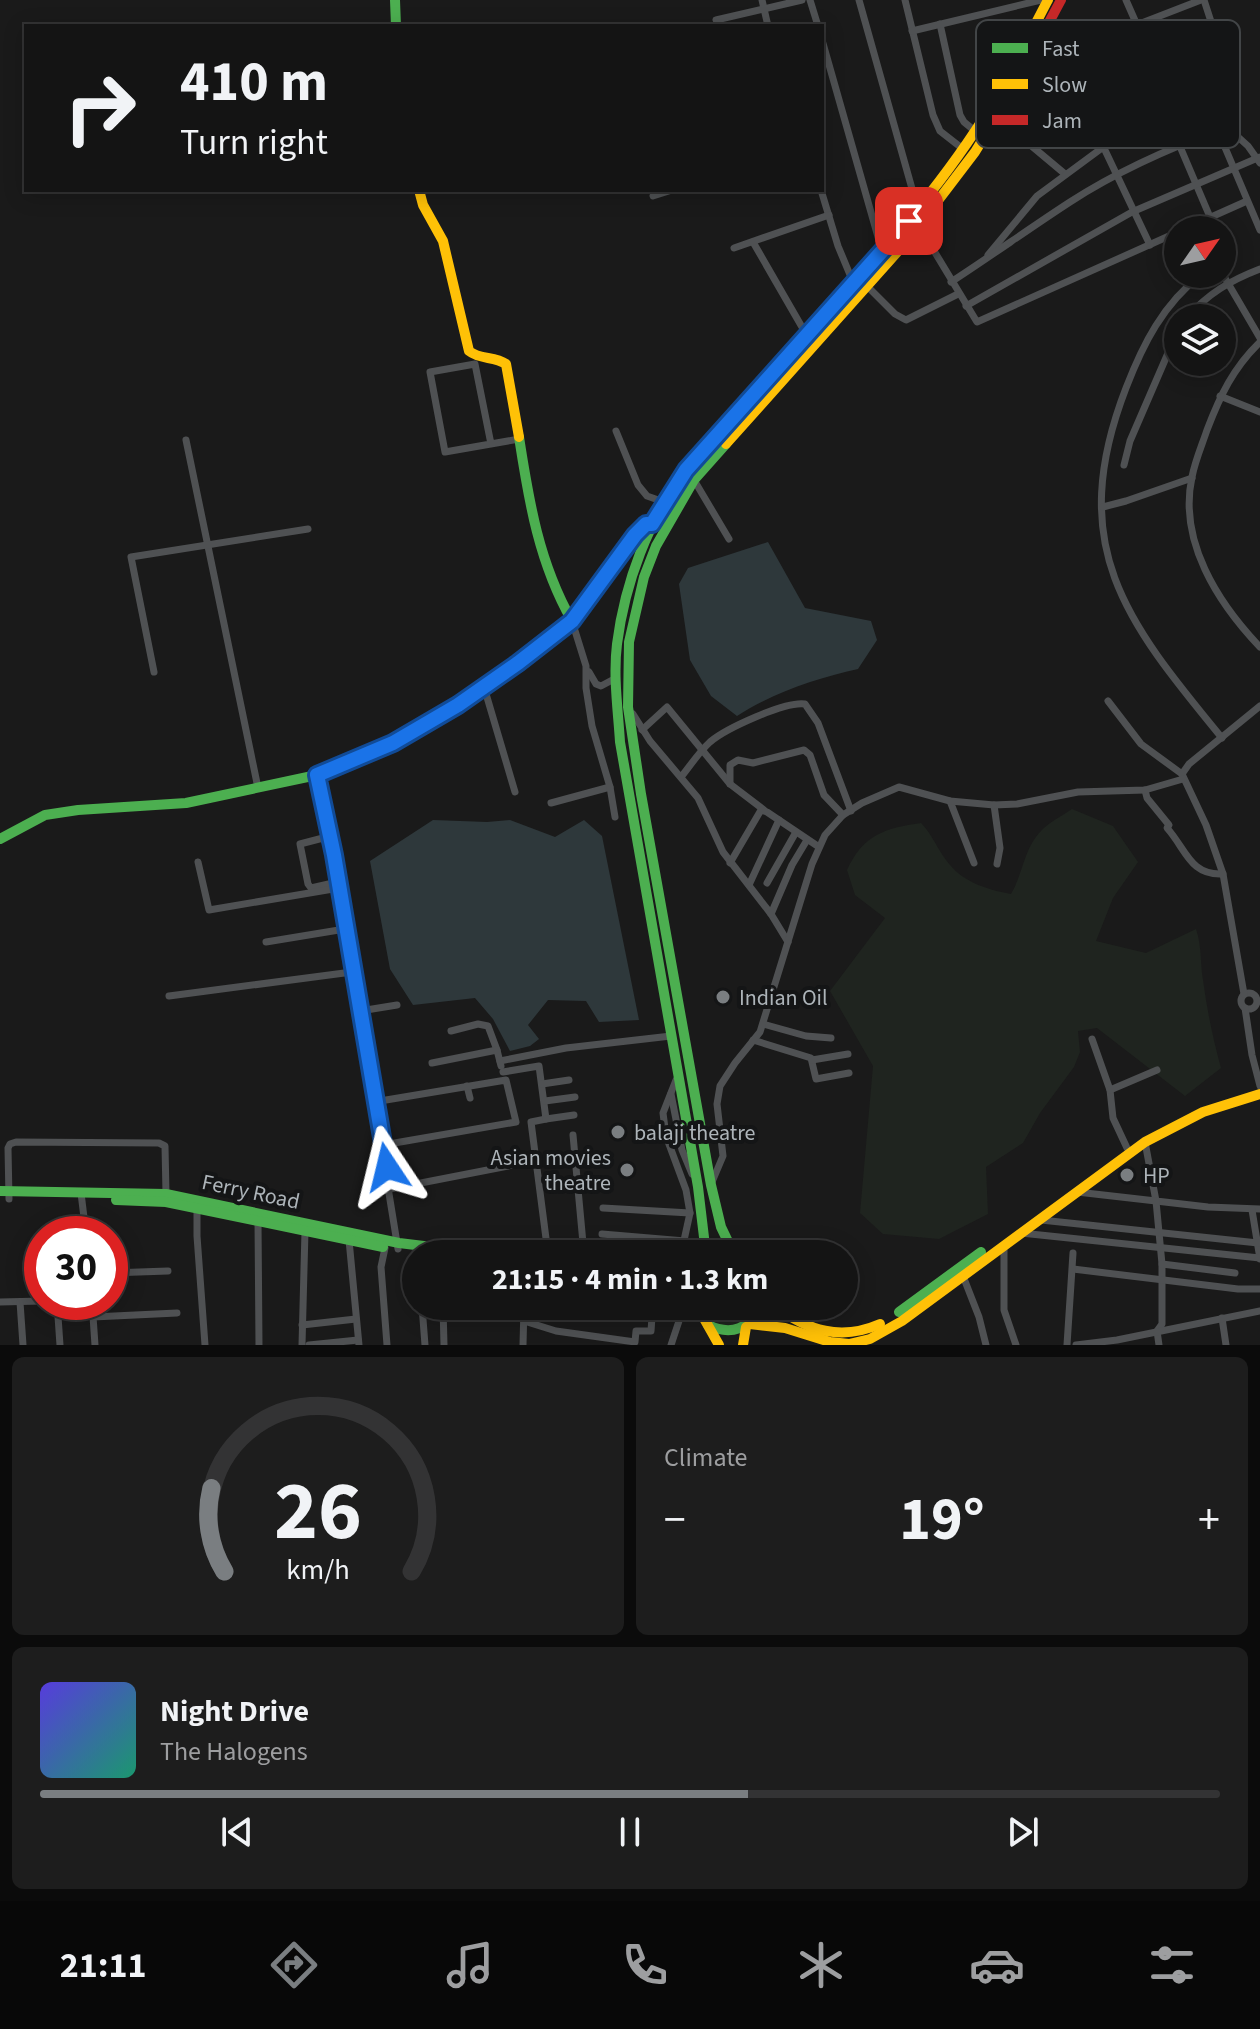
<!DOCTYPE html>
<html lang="en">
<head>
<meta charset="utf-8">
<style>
	:root { --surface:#141414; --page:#1d1d1d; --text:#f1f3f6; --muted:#9d9ea0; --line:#333334; --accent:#7a7e81 }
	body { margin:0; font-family:"Source Sans 3",sans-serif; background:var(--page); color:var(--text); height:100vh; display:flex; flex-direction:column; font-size:30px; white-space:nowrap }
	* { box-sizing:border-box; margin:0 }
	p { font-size:26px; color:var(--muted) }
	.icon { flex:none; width:44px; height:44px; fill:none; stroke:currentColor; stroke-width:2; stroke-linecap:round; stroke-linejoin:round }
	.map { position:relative; height:1345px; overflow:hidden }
	.details { display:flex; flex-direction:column; gap:12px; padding:12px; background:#0b0b0b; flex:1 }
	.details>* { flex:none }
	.hud { position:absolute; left:24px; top:24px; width:800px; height:168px; border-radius:0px; box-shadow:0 4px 20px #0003,0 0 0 2px var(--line); background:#141414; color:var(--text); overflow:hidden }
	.needle { width:52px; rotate:56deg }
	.fabs { position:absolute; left:1164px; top:216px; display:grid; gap:16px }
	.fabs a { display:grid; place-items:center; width:72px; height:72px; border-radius:50%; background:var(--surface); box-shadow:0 4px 20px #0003,0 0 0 2px var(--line); font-size:40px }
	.speed { position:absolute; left:24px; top:1216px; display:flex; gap:16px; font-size:40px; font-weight:700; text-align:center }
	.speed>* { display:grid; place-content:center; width:104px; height:104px; border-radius:50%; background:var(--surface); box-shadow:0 4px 20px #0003,0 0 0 2px var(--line); line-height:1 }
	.speed .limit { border:12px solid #d22; background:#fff; color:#111 }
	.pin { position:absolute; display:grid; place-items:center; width:68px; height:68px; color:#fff; margin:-34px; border-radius:16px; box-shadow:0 4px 12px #0006 }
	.me { position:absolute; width:88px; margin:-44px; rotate:350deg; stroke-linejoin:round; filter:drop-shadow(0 0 6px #0008) }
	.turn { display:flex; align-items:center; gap:28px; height:168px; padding:0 24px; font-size:36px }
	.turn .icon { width:104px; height:104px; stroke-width:2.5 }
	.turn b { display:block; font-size:56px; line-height:68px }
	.big { font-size:60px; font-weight:700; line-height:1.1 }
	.details .widget { flex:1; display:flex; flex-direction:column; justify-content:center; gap:12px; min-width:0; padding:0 28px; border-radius:12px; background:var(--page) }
	.details .dial { align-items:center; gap:0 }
	.dial svg { height:208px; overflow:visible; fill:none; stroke:var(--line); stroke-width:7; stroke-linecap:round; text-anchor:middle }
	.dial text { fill:var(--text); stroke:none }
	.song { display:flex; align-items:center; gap:24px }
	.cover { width:96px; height:96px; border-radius:12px; background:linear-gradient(135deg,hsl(250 70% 55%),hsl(160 70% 35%)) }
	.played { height:8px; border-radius:4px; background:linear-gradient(90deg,var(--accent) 60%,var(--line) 60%) }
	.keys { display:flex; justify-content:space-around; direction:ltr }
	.heat { display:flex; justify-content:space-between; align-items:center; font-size:44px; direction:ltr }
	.details .tiles { flex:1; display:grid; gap:12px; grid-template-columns:1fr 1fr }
	.widget:last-child { grid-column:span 2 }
	.trip { position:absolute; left:402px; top:1240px; width:456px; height:80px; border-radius:40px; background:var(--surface); box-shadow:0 4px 20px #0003,0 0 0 2px var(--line); font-weight:700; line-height:80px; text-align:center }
	.tabs { display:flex; height:128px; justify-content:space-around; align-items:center; background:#080808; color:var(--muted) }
	.tabs .icon { width:56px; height:56px }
	.tabs .current { color:var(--accent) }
	.tabs b { font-size:36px; color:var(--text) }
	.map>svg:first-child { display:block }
</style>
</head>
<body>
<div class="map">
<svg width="1260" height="1345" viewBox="0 0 1260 1345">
	<rect width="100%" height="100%" fill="#1a1a1a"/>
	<!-- green -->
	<g fill="#1f241f">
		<path d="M1072,809L1113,826L1138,862L1113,898L1096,941L1146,953L1196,929C1202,947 1200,962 1203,980C1207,1010 1213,1039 1221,1068L1185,1096L1097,1028L1078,1031L1080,1052L1074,1067L1040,1113L1023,1143L986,1167L988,1214L939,1239L883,1234L860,1213L873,1066L830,991L885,918L855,895L847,870C863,835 885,828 921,823C932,834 937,848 946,860C962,882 985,889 1011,894C1023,874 1024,848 1041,831C1049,822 1062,816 1072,809Z"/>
		<path d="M701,1306H756C738,1335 719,1334 701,1306Z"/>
	</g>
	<!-- water -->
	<g fill="#2e383b">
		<path d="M768,542L805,608L871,621L877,640L858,669C817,678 772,693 737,716L711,696L690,660L679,584L688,568Z"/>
		<polygon points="433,820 487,822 510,820 555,837 584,820 602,836 639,1020 599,1022 586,1001 548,1000 528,1025 539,1039 530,1046 510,1051 493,1019 475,998 413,1005 390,969 370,861"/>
	</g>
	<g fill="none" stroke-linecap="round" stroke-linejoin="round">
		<!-- street -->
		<g stroke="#4f5153" stroke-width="7">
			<polyline points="762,0 768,26"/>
			<polyline points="810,0 818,26"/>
			<polyline points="859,0 918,210"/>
			<polyline points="905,0 933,115 940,131 963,149"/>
			<polyline points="1126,0 1137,25"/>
			<polyline points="1204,0 1217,40 1227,127 1248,146 1260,163"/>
			<polyline points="716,20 802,0"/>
			<polyline points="940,24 960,115 964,122 975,131"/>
			<polyline points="1047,28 1150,245"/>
			<polyline points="912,31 1041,0"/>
			<polyline points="822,40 882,251"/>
			<polyline points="1085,45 1103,86"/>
			<polyline points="1059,55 1201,0"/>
			<polyline points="1147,69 1210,217"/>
			<polyline points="1077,96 1217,40"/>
			<polyline points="1161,102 1222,79"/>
			<polyline points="1218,131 1260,230"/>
			<polyline points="1065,174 1022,138 1017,129 1025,115 1069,74"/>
			<polyline points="821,190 838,246 853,282"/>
			<polyline points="653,196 672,190"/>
			<polyline points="919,226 977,322 1178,232"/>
			<polyline points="1182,230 1247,201"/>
			<polyline points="753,242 806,334"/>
			<polyline points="734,248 829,215"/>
			<polyline points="988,255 1037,196 1102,148"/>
			<polyline points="1222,273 1260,338"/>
			<path d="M1202,274C1163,304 1143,344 1126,388C1065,546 1125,620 1222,738"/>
			<path d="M951,282C991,256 1030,228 1070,202C1116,172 1175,146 1227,127"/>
			<polyline points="867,286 895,314 906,320 958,294"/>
			<polyline points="966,306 1132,212 1260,157"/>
			<path d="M1187,318C1207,294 1231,280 1260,269"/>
			<path d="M1260,342C1233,368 1220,396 1207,430C1202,445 1195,461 1192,477C1178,541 1218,603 1260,647"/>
			<polyline points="1220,396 1260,412"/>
			<polyline points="616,431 638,485 647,496 664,502"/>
			<polyline points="186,440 258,788"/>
			<polyline points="491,444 475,364 430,372 445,452 519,439"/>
			<polyline points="1124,465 1130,441 1178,330"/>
			<polyline points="694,480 729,539"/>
			<polyline points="1103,507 1126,501 1192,478"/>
			<polyline points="154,672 131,557 308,529"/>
			<polyline points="589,672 596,684 601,686 616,678"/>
			<polyline points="484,687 515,792"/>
			<polyline points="1108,701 1141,744 1182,774"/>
			<polyline points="633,714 650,741 698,798 723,852 771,914 788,942"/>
			<polyline points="642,730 667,707 730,784 764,810"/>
			<polyline points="317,775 334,855 398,1249"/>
			<path d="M681,777C690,766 699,752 710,742C725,729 785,701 805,704L818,723L851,811"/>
			<polyline points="730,784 730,765 738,760 753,763 804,750 810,755 824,795 843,815"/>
			<path d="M1145,790L1147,798L1169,825L1167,828C1186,849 1190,876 1223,874"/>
			<polyline points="950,801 974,863"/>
			<polyline points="551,803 610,787"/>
			<polyline points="994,805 1000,848 997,864"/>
			<polyline points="615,817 610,787 592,726 586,688 586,666 572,621 635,535 646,524 651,524"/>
			<polyline points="328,848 323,838 300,844 308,884 311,888 333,883 328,850"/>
			<polyline points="198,862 209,910 339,888"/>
			<polyline points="730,863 761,810 767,812 819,847"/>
			<polyline points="767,883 796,832"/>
			<polyline points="749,885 779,820"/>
			<polyline points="771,914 792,865 807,840"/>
			<polyline points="266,942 345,929"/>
			<circle cx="1249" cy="1001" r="8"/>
			<polyline points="1244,994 1223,874 1206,825 1182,774 1189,764 1260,706"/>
			<polyline points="169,996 352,972"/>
			<polyline points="1245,1008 1252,1055 1260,1086"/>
			<polyline points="360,1011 397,1005"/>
			<polyline points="763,1024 806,1036 831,1038"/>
			<polyline points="451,1031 478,1024 488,1026 497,1050"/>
			<polyline points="1092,1039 1110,1090 1113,1118 1127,1148"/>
			<polyline points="753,1040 811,1058 816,1079 849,1073"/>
			<polyline points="812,1060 848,1054"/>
			<polyline points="500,1061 566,1048 671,1036"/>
			<polyline points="432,1063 497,1050 501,1066"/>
			<polyline points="503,1072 539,1066 546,1119 531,1122 548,1254"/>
			<polyline points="676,1080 663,1113 666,1136 686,1190 690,1213 681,1254"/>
			<polyline points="542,1084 569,1080"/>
			<polyline points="467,1086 470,1098"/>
			<polyline points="1110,1090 1157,1070"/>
			<polyline points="671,1094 682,1150 692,1174"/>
			<polyline points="545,1101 575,1097"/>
			<polyline points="374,1102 506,1080 516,1122 383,1145"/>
			<polyline points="546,1119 574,1115"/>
			<polyline points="573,1135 584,1254"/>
			<polyline points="1145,1142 1156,1201 1208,1207 1260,1209"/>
			<polyline points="712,1182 723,1156 717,1104 720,1086 735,1063 760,1032 812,864 825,835 843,815 862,803 899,787 950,801 994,805 1017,804 1078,792 1145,790 1183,779"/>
			<polyline points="390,1189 518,1164"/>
			<polyline points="1077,1192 1156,1201 1162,1264 1162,1324 1157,1331 1159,1345"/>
			<polyline points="81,1193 86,1234"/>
			<polyline points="9,1199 8,1148 10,1144 16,1142 159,1143 165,1146 166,1194"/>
			<polyline points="197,1205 197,1236 205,1345"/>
			<polyline points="603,1208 690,1213"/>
			<polyline points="1252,1210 1260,1259"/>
			<polyline points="1041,1220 1258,1243"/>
			<polyline points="258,1221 259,1345"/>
			<polyline points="1021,1233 1260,1258"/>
			<polyline points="602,1234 685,1241"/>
			<polyline points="349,1240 359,1345"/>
			<polyline points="1004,1246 1004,1310 1016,1345"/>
			<polyline points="385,1248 381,1267 387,1345"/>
			<polyline points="418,1252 419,1254"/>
			<polyline points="1162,1264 1235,1273"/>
			<polyline points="1073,1269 1238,1289 1260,1289"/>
			<polyline points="110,1273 168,1271"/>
			<polyline points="963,1276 979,1317 986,1345"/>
			<polyline points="0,1302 42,1301"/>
			<polyline points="20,1302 23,1345"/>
			<polyline points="57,1302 60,1345"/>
			<polyline points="92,1302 95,1345"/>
			<polyline points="422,1306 425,1345"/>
			<polyline points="443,1306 444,1345"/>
			<polyline points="93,1317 177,1313"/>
			<polyline points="1222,1318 1226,1345"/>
			<polyline points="524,1321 556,1331 635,1342 636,1331 651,1331 652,1317 638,1310 604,1306"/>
			<polyline points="302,1325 356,1319"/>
			<polyline points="302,1345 305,1231"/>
			<polyline points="309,1345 358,1340"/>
			<polyline points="523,1345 524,1306"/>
			<polyline points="671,1345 684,1306"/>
			<polyline points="1067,1345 1073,1253"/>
			<polyline points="1076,1345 1117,1340 1260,1311"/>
		</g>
		<!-- fast -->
		<g stroke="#4caf50" stroke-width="10">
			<polyline points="395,0 396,26"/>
			<polyline points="726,444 694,480 656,546 644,577 629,642 628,707 641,794 711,1185 721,1227 734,1254"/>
			<path d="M0,839L45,815L78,810L186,803L317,775L393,743L458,705L572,621C539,563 529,502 519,437"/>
			<polyline points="0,1191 166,1194 399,1243 490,1254"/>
			<polyline points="116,1200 166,1202 383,1247"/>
			<path d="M706,1254L698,1187L620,742C618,710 613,676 617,644C625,582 648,521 686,470C716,430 758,390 792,352"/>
			<polyline points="899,1312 981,1252"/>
			<path d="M708,1325C731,1336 750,1329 760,1306"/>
		</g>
		<!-- slow -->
		<g stroke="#ffc107" stroke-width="10">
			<path d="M419,190L423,205L443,241L469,351C480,360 494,356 506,364L519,437"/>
			<path d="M792,352C859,277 929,204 983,119C1008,82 1027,39 1048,0"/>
			<polyline points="726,444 908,240 975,152 1010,95"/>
			<polyline points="697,1306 719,1345"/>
			<path d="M775,1306C808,1331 841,1341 880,1324"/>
			<polyline points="750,1324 785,1328 830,1342 849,1344 870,1339 902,1321 1145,1142 1203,1112 1260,1094"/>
			<polyline points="743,1345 746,1327"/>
		</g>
		<!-- jam -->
		<polyline stroke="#c62828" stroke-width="10" points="1010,95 1061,0"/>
	</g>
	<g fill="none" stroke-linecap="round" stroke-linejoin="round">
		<defs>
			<polyline id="route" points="387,1167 334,855 317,775 393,743 458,705 518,663 572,621 635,535 646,524 652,524 686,470 909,221"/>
		</defs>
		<!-- route casing -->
		<use href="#route" stroke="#114b97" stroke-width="20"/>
		<!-- route -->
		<use href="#route" stroke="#1a73e8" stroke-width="14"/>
	</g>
	<!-- markers -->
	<g fill="#7a7e81" stroke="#141516" stroke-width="3">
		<circle cx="723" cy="997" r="8"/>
		<circle cx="618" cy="1132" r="8"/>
		<circle cx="627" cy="1170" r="8"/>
		<circle cx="1127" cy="1175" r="8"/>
	</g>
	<g text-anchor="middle" stroke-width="8" stroke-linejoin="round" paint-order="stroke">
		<!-- poi labels -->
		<g font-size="22" fill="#adb4b9" stroke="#141516" text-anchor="start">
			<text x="739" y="1005">Indian Oil</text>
			<text x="634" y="1140">balaji theatre</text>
			<text x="611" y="1165" text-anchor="end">Asian movies<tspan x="611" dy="25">theatre</tspan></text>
			<text x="1143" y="1183">HP</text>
		</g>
		<!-- street labels -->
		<g font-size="22" fill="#adb4b9" stroke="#141516">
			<text transform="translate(251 1191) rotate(12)" y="8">Ferry Road</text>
		</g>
	</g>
	<!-- legend -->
	<rect x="976" y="20" width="264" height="128" rx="12" fill="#141516" stroke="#424547" stroke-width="2"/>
	<rect x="992" y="43" width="36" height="10" fill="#4caf50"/>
	<rect x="992" y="79" width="36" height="10" fill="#ffc107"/>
	<rect x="992" y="115" width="36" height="10" fill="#c62828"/>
	<g font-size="22" fill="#adb4b9">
		<text x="1042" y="56">Fast</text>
		<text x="1042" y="92">Slow</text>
		<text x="1042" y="128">Jam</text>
	</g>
</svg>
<div class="fabs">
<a><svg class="needle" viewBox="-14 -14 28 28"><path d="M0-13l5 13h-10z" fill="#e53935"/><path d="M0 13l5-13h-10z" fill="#9d9ea0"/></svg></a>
<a><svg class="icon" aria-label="layers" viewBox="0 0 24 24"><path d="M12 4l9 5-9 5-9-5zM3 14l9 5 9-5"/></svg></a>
</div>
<div class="speed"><div class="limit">30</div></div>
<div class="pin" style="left:909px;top:221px;background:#d93025"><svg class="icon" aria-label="arrive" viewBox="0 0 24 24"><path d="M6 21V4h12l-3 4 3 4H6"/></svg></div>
<svg class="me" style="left:387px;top:1167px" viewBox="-20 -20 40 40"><path d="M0-17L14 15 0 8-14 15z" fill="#1a73e8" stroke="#fff" stroke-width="4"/></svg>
<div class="trip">21:15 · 4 min · 1.3 km</div>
<div class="hud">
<div class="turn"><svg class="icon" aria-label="right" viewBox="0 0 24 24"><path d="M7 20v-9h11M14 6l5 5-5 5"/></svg><div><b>410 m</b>Turn right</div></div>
</div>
</div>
<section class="details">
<div class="tiles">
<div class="widget dial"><svg viewBox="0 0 100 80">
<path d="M14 69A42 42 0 1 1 86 69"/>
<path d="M14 69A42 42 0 0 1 9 37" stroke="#7a7e81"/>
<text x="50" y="56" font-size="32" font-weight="700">26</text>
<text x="50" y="72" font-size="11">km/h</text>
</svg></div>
<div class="widget"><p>Climate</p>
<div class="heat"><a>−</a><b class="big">19°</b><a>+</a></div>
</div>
<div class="widget">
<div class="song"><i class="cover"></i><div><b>Night Drive</b><p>The Halogens</p></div></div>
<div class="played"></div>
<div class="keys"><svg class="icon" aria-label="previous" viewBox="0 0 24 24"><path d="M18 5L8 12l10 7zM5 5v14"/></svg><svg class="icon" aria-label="pause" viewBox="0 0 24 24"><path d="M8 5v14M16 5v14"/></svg><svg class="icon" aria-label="next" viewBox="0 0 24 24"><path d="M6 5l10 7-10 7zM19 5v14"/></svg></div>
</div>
</div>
</section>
<nav class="tabs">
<b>21:11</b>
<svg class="icon current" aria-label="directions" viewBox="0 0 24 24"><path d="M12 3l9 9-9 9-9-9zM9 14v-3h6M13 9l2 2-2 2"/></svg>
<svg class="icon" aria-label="music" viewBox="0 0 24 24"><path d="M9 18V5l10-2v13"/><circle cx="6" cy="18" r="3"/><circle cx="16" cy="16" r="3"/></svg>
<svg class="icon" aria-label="phone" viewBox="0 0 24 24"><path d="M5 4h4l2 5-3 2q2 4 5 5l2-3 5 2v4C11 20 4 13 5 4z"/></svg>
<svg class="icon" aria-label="climate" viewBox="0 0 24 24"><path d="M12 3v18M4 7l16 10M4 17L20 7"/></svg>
<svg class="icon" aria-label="car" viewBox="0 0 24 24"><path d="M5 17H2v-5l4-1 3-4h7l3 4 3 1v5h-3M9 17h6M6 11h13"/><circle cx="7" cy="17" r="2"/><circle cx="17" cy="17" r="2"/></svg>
<svg class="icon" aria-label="filters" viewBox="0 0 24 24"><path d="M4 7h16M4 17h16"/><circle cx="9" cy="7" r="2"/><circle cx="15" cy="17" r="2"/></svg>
</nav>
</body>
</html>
